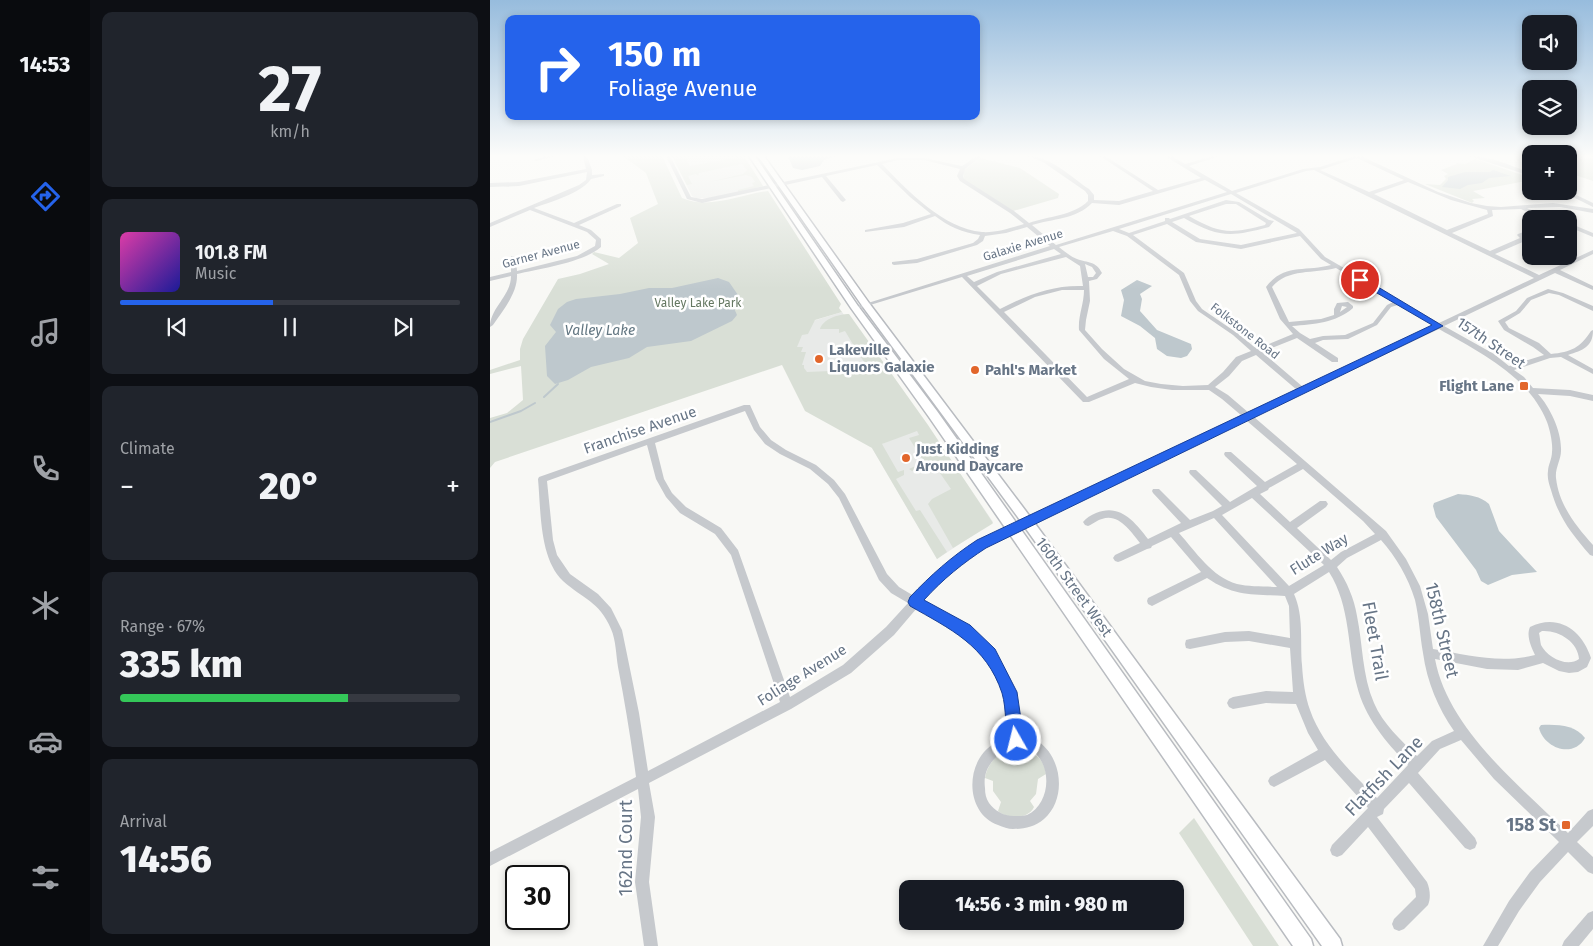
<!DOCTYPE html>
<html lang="en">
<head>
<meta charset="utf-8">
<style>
	:root { --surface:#171b24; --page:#20242c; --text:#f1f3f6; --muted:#9ea1a6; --line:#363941; --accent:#2563eb }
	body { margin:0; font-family:"Fira Sans",sans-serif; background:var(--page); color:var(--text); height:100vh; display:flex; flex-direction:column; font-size:19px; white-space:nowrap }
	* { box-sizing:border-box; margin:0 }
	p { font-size:16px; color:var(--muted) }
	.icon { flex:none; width:28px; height:28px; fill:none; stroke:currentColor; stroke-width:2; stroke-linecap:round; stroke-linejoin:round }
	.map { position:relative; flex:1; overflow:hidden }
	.side { display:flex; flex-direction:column; gap:12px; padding:12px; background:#0d0f14; width:400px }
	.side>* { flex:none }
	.guide { position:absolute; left:15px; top:15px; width:475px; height:105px; border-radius:10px; box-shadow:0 2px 8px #0003; background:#2563eb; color:#fff; overflow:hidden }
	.buttons { position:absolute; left:1032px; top:15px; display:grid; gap:10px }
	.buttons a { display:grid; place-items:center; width:55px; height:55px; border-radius:10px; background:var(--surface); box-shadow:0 2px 8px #0003; font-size:25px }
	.speed { position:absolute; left:15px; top:865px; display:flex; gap:10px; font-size:25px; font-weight:700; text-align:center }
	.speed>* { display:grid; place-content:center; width:65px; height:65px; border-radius:50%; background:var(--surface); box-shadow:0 2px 8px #0003; line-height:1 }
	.speed .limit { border:2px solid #111; border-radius:8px; background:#fff; color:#111 }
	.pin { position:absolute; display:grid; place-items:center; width:42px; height:42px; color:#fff; margin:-21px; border:2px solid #fff; border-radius:50%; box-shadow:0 1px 5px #0007 }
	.me { position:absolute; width:55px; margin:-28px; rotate:352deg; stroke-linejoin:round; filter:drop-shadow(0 0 4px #0008) }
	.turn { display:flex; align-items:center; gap:18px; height:105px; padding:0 20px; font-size:22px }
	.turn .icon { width:65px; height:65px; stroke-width:2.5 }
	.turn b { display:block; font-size:35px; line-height:42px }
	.big { font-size:38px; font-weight:800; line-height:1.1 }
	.side .widget { flex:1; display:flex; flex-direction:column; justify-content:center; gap:8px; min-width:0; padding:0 18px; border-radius:10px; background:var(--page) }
	.side .dial { align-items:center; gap:0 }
	.dial b { font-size:65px; line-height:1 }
	.song { display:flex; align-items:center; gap:15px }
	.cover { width:60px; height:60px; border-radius:8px; background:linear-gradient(135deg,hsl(320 70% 55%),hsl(240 70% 35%)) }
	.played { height:5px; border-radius:2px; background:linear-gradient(90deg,var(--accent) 45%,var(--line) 45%) }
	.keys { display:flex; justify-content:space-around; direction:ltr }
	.heat { display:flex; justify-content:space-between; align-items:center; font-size:28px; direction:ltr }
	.charge { height:8px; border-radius:4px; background:linear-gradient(90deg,#34c759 67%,var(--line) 0) }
	.trip { position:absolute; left:409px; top:880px; width:285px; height:50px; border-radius:10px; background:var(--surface); box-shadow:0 2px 8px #0003; font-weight:800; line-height:50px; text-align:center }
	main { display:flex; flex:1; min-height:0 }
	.tab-bar { display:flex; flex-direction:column; width:90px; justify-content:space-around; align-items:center; background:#090b0e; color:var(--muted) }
	.tab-bar .icon { width:35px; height:35px }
	.tab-bar .active { color:var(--accent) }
	.tab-bar b { font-size:22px; color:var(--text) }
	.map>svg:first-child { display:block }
</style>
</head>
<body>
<main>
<nav class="tab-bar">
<b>14:53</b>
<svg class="icon active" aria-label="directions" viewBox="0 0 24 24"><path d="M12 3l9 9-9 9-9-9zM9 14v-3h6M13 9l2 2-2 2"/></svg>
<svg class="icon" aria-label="music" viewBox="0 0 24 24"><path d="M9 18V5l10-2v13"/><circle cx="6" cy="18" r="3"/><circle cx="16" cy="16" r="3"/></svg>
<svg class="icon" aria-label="phone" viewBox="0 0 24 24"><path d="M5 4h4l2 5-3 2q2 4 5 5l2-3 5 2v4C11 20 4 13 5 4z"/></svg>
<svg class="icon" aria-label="climate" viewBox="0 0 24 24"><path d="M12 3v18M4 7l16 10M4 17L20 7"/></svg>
<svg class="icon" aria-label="car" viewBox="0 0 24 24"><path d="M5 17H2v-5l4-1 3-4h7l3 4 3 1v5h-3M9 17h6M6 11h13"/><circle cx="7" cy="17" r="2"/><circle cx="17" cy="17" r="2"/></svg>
<svg class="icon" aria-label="filters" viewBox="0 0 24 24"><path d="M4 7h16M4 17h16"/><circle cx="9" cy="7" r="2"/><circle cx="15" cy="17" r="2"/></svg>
</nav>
<section class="side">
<div class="widget dial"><b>27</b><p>km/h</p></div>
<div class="widget">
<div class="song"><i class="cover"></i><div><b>101.8 FM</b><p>Music</p></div></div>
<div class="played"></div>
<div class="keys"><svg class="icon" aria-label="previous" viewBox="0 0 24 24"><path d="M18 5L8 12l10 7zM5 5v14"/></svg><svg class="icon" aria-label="pause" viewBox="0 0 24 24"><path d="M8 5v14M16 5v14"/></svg><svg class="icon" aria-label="next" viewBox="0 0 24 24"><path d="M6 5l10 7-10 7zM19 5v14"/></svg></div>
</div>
<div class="widget"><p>Climate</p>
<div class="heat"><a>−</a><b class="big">20°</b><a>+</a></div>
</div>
<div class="widget"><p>Range · 67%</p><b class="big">335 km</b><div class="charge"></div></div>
<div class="widget"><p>Arrival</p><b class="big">14:56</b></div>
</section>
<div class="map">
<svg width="1103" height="946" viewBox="0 0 1103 946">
	<rect width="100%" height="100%" fill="#f8f8f5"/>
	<!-- built -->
	<g fill="#e8eae8">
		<polygon points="182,156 253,156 273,186 225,198 206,198 202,196"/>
		<polygon points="352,312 393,374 309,376 287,332"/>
		<polygon points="437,425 503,522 447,559 382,448"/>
	</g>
	<!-- green -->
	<g fill="#d9dfd6">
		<path d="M133,156H172L192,198C220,210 251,194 278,191L351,304L349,308L352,312L325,320L318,334L312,335L307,347H313L311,352H316L312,365H314V368L317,372L363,370L377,372L379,369L368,353H364L367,351L355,331L349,333V329H330C333,319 349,314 359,314L438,425L503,523L502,524L463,548L438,504L442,499L461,489L443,463L422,471L419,469L434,462L419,438L429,435L427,431L392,444L408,472L414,470V475L406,479L426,511L430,510L457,552L447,559L382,448L315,411L292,365L5,462L0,468V418L17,413L33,400L31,366L0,374V370L30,360V349L33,339L68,279L90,274L119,264L102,254L104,252L129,258L148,243L140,218L168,204L156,173Z"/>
		<polygon points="182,156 195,156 200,166 254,156 273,186 248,192 248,190 264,186 262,183 265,182 262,177 256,175 219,182 253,174 257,170 252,164 209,173 208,176 206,174 198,176 202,184 197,185"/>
		<polygon points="1079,156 1103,158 1103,181 1082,174 1079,174"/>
		<polygon points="490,158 530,168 569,194 568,198 523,211 474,180 473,171"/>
		<polygon points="985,159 1041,178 1041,180 983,191 995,198 982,199 984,201 982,203 935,184 950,185 956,179 954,176 958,174 951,170 967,164 966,163 975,164"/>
		<path d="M522,748C539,748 554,756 556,774L548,779L546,794L540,801L544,807C538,820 517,819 508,811L511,802L503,791V781L495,778C497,764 508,752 522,748Z"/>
		<polygon points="704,818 789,946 763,946 689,833"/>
	</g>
	<!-- water -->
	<g fill="#bec8cd">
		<polygon points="298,156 346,156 334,160 330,166 312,170 303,168"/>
		<polygon points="1003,170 1021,176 999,178 992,183 978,185 970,189 952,187 958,180 958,177 975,172 1000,172"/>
		<polygon points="228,278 239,282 248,295 243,306 247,315 242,321 201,341 157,347 139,358 101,367 78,380 65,384 57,376 55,346 66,332 60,325 68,309 77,302 86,299 130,294 159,288 182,288"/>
		<polygon points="647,280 662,286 650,294 652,299 650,311 667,330 701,344 702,349 697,356 691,358 677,356 667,349 665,338 650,326 631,316 634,300 631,290"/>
		<path d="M968,494C980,495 990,496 999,504L1009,531L1047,572L1022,575L998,585L991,581L986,570L946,517L943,506L944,503Z"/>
		<path d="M1051,725C1066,724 1086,725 1095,738C1083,759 1054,748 1049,728Z"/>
	</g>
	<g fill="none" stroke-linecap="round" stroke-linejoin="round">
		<!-- stream -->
		<g stroke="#bec8cd" stroke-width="2">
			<polyline points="54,397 68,384"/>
			<polyline points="0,422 31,411 45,403"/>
		</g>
		<defs>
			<g id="major">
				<polygon points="259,156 265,156 368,306 447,411 821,939 823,946 803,946 439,417 361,308"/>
				<polygon points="268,156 274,156 379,303 535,510 850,939 852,946 832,946 527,516 373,307"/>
			</g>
		</defs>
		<!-- major casing -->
		<use href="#major" stroke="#b9bcc1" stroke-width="3"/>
		<!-- minor -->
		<g fill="#c6c9cd" fill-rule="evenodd">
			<polygon points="57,156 66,156 46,161 44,160"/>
			<path d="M93,156H97L102,170V175L114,174V176L101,179C92,193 60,202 44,208L84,223L127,204H131V206L89,225L101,230L111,239V247C94,262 50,269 27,274C28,293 13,310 3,325L0,327C0,308 21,296 21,276L0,281V277L21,272V256L26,257L27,271L87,256L105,246L106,240L97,232L40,210L0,227V223L89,185L96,180L97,172L29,186L0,187V183L29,182L96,169Z"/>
			<path d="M176,156H180L201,197L212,199L408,158H434L472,166L487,156H492L475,169L473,176L474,179L524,211L539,223C558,216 583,216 598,201V195L595,191L553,162L538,156C560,156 581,177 599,189L604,195V200L629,201L663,191L610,156H615L668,190L711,178L675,156H681L695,164L723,156H730L699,166L742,191L813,169L830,167L864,156H871L948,192L981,203L997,206L1011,207L1063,203L1103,209V213L1070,207L1037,208L1060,219H1052L1031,209L1002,210L1003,216L962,233L1000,251L1030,238L1027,235L1028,234L1041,229V233L1034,236L1035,237L1041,236V240L1035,241L1005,254L1049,275L1103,250V254L1070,270L1103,286V290L1065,273L954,326L1004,354L1019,366L1054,355L1043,347L1014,330L1008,321L1026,311L1037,298L1058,289L1073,293L1103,306V311L1069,295L1059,293L1041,300L1030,313L1015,322L1019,328L1049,343L1061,354C1081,352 1090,348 1101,331L1103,330C1103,347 1093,350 1078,355L1103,369V374L1071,357L1060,358L1024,370L1034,377L1043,388L1080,390L1103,395V401L1080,396L1048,394C1060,407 1072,432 1071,451C1071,460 1065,468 1066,478C1069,505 1086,526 1103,545V556L1100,555C1081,533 1069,518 1061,490C1059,484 1057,478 1058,471C1058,465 1062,459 1062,452C1063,444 1060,430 1057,422C1039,376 989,352 949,329L764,417L896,531L916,559L930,586L938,614L943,649C978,655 1010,664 1045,655C1041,646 1036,636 1040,627C1068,613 1092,630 1101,658L1097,667L1088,672L1079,673L1069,671L1053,663L1028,670L997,669L945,659C958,729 1029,785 1078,833L1098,811L1103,809V826L1087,842L1103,857V874L1098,872L1078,852L1050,882L1029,911L1008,946H993L1019,901L1040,872L1069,842L1004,779L971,740L950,749L928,773L985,838L987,843L985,848L980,850L975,848L919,783L894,809L893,814L887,817L937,882C940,889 941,898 938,905L914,929L909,931L904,929L902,924L904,919L926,897L925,889L878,827L852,855L847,857L842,855L840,850L842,845L878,808L835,760L788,785L784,787L780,785L778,781L780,777L828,750L818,733L806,704L776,703L743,709L739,707L737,703L739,699L743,697L776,691L803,692L800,648L759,641L735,642L700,649L696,648L695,644L696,640L700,639L735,632L759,631L800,638L799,606L795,596C763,594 745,597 717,578L662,606L658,604L657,601L658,598L711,572L681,537L662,546L661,548L657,549L631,561L628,562L625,561L623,558L625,555L650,543C641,532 629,513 612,519C607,520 603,524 598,526L595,525L593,522C596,518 601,515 606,513C630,503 645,522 658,539L691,523L663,493L662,491L663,489H669L700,520L723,511L732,506L700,474L699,472L700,470H706L740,502L767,486L735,456L734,454L735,452H741L775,482L807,464L757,421L495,547C469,563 453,577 433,601L479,627L504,650L525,692L531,735C537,737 544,738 549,742C572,758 577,799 554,819C545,827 534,829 523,829C518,829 513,827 508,825C479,815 475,774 494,752C501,744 510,740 519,736L513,693L496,658L471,633L427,608L404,635L361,673L301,709L159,783L165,817L159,882L168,946H154L145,882L151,817L148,789L0,866V852L146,777C141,740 135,703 128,667C126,655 126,640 121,629C109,601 93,599 73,581C49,558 51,511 48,479L49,477L254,405H260L270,427L281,440L296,450L326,465L344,480L355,494L397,574L409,587L424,596C446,571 461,558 489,541L752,416L732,399L719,390H682L661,387L645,383L599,402H593L472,277L367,309H363L362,308L560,246L537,227L516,233L495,236L493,241L487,245L427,263L404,265L402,264V262L427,259L483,243L488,239L490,235C473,233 458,226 445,216L414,227L375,232V230L413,223L441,214L420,197L387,165L336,176L356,200L353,202L351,201L332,177L212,203L197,199ZM867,158L914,180L879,192L830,170ZM408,160H434L470,169L467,176L470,181L520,213L534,224C520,228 506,233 492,232C454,229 417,190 392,164ZM824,170L1044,278L949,323L835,257L809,229L746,193L816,171ZM715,180L737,192L566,245L542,225C562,219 587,219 602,203L629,205ZM918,182L961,200L997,210L998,214L957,230L884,194ZM741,194L807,233L751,245L710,239L682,222L694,218C729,238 741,237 779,227L784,221L779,220L749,202L736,200L680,219L679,218H675V221L639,233L629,229ZM736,204H746L776,223L775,225C741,234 730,234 699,216ZM677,224L706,242L751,249L810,236L831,259L841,265C816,272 794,263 776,287L790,319L803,334L767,349L747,333L712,309L706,301L694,273L643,235ZM623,231L637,236L689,275L700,301L708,311L743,335L761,351L746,357L733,372L718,385L693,386L671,384L655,381L634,369L612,349L595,330L596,320L600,301L599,281L607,279L612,273C606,261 598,263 587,259C581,257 574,251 569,247ZM564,249L571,254L507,272L484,282L477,276ZM576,257L590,266L593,286C562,285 537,295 510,309L487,286L511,274ZM595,264L602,267L606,273L603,277H598ZM846,268L903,302L897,305L883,323L855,335L833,336L820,339L810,333L802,326C824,324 846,323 863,308V306L858,302L847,303L844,309V315L831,319L799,322L782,287C798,268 824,274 846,268ZM572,290H594C594,304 588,316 589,330L614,359L639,379L597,397L514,312L545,297ZM908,305L943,325L813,387L772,352L807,338L842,362H848V358L825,343L833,340L858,339L887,325L901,307ZM852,306L857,307L850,312ZM766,355L807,390L759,413L738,395L725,387L739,376L752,361ZM255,411L264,430L275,444L290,454L320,469L338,484L349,498L389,580L401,593L418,603L396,627L353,665L300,697L248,550L231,528L196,507L182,493L174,479L165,443ZM157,445L166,479L176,497L190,513L225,534L241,555L290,702L158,771L149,713L132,630L121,608L108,594L80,574L67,555L63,540L57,481ZM813,469L873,521L885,534L851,552L841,560L807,528L836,507L838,504L836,501H830L800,522L770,494L778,490L779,488ZM762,498L834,565L799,586L732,515ZM724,518L787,587C774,586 759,587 747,584C722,577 706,552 689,533ZM891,540C906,557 918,577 925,600C929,617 930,636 933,653C937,682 948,708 964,731L942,741L927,756C911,740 893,724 884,703C872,675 873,645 867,616C864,598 857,582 847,567L857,558ZM839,572C861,607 857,647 867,686C875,718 896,742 918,765L887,798C862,773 832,745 820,710C815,696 813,681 812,665C810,642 814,616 804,594ZM1052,631C1069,630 1088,642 1089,659C1077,668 1057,657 1051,645C1050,641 1050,637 1049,633ZM526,746C531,747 537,748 541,750C563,764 561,804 537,815C534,816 529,816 526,816C515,817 505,811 499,803C496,798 495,794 495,788C492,766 507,753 526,746Z"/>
			<path d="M979,156C1000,156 1022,166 1041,173V176Z"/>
			<polygon points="1099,156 1103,156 1103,158"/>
			<polygon points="1071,191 1078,191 1103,203 1103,207"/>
			<polygon points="1079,223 1103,233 1103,237 1079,227"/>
			<polygon points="1103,911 1103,929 1089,946 1072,946 1074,941 1098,913"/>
		</g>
		<!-- major -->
		<use href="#major" fill="#fff" fill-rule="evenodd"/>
	</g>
	<!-- sky -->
	<linearGradient id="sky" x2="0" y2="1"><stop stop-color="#97bcdd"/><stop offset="0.54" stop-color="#fcfcfa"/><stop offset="1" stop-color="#fcfcfa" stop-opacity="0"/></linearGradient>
	<rect width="1103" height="289" fill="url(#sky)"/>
	<!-- route -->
	<path fill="#2563eb" stroke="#184099" d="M868,278H873L953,326L496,548C473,563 453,579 434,600L480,625L505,649L527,692L534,740L532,746L526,748L521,746C514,729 517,710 512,693C496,645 460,629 420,606L418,602L420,597C441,575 461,557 487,540L942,325L868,282Z"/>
	<!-- markers -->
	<g fill="#e2662b" stroke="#fff" stroke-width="2">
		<circle cx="329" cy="359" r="5"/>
		<circle cx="485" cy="370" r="5"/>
		<rect x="1029" y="381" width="10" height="10" rx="2.5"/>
		<circle cx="416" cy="458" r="5"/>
		<rect x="1071" y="820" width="10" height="10" rx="2.5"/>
	</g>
	<g text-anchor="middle" stroke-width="5" stroke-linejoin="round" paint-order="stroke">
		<!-- far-street labels -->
		<g font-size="12" fill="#677586" stroke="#fff">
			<text transform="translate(533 245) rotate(-17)" y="4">Galaxie Avenue</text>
			<text transform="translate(51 254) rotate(-15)" y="4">Garner Avenue</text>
			<text transform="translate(755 331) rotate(38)" y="4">Folkstone Road</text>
		</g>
		<!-- far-park labels -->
		<g font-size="12" fill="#657862" stroke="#fff">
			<text x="208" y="307">Valley Lake Park</text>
		</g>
		<!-- far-water labels -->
		<g font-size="14" font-style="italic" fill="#637782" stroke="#fff">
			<text x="110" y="335">Valley Lake</text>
		</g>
		<!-- street labels -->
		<g font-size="15" fill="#677586" stroke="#fff">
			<text transform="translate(1001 343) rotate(34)" y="5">157th Street</text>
			<text transform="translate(150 430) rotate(-19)" y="5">Franchise Avenue</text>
			<text transform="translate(829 554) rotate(-32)" y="5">Flute Way</text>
			<text transform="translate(584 587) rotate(54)" y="5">160th Street West</text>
			<text transform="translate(312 675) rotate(-32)" y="5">Foliage Avenue</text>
		</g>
		<!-- poi labels -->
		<g font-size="15" font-weight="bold" fill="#677586" stroke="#fff" text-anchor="start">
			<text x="339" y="355">Lakeville<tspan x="339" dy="17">Liquors Galaxie</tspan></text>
			<text x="495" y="375">Pahl's Market</text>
			<text x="1024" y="391" text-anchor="end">Flight Lane</text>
			<text x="426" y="454">Just Kidding<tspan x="426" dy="17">Around Daycare</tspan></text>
		</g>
		<!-- near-street labels -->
		<g font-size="18" fill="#677586" stroke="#fff">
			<text transform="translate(952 630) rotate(77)" y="6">158th Street</text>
			<text transform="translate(885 641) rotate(80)" y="6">Fleet Trail</text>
			<text transform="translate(894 776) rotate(-46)" y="6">Flatfish Lane</text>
			<text transform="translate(136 848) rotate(-90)" y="6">162nd Court</text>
		</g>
		<!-- near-poi labels -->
		<g font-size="18" font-weight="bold" fill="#677586" stroke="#fff" text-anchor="end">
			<text x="1066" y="831">158 St</text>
		</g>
	</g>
</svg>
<div class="buttons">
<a><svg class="icon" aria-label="sound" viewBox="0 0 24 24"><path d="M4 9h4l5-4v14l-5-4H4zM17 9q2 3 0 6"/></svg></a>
<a><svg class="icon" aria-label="layers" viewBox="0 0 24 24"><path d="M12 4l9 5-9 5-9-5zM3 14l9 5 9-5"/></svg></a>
<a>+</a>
<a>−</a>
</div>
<div class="speed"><div class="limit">30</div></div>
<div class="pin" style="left:870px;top:280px;background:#d93025"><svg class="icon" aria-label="arrive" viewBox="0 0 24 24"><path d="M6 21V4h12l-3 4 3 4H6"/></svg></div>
<svg class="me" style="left:526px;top:740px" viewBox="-20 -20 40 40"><circle r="17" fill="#2563eb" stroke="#fff" stroke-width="3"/><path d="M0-11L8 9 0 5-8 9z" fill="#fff"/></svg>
<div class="trip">14:56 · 3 min · 980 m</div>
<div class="guide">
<div class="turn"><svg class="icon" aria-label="right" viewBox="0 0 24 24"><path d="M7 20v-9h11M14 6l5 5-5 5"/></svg><div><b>150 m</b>Foliage Avenue</div></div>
</div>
</div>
</main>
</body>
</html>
